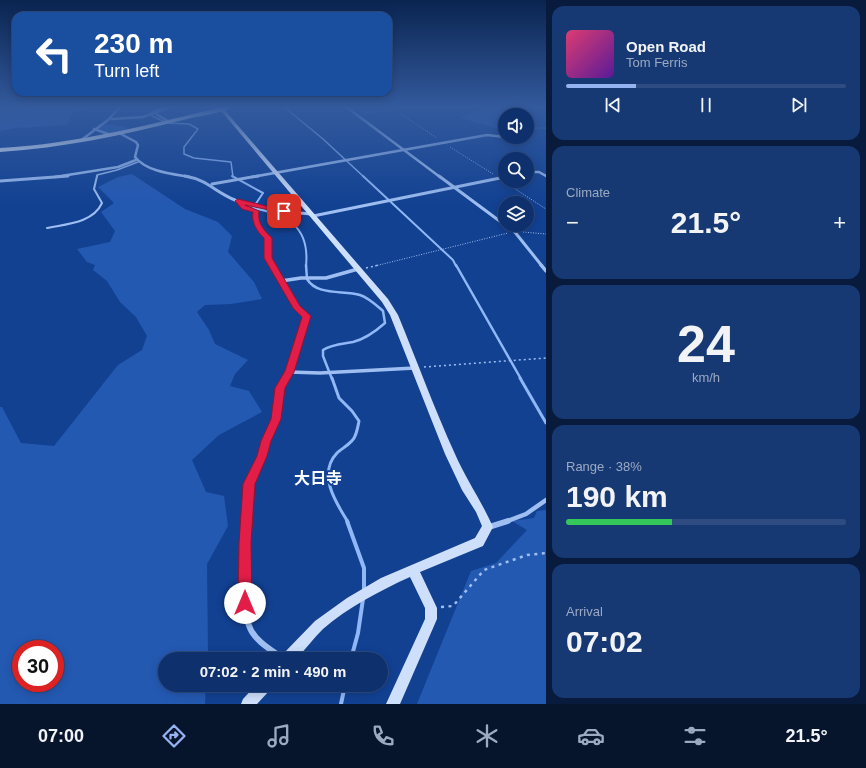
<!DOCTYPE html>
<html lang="en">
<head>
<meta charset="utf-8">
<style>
	:root { --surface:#0e316e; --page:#173973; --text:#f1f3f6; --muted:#9ba9c2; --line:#2e4c81; --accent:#95b2f1 }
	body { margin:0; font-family:Helvetica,"Noto Sans JP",sans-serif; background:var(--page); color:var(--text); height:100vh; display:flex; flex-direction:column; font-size:15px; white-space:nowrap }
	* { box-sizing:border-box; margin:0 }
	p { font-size:13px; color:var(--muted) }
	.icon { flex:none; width:22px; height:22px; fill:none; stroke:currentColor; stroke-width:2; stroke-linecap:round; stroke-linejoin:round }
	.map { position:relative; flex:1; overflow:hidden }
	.sheet { display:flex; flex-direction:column; gap:6px; padding:6px; background:#081b3c; width:320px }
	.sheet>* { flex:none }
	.banner { position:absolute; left:12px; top:12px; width:380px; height:84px; border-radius:12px; box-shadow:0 2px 10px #0003,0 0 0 1px var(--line); background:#1a4fa0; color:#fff; overflow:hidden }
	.fabs { position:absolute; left:498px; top:108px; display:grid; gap:8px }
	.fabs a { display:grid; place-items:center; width:36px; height:36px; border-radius:50%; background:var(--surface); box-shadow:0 2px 10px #0003,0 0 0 1px var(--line); font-size:20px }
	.speed { position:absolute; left:12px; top:640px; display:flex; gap:8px; font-size:20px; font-weight:700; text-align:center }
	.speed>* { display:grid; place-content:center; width:52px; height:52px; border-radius:50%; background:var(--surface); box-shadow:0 2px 10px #0003,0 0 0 1px var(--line); line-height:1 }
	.speed .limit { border:6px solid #d22; background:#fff; color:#111 }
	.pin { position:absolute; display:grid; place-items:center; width:34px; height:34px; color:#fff; margin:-17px; border-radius:8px; box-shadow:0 2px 6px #0006 }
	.me { position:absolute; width:44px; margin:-22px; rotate:0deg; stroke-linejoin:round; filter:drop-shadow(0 0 3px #0008) }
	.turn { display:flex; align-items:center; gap:14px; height:84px; padding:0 16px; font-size:18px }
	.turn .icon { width:52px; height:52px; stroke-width:2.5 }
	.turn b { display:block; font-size:28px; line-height:34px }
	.big { font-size:30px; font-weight:800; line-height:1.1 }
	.sheet .widget { flex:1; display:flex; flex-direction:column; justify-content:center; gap:6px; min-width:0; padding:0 14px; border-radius:12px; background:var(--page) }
	.sheet .dial { align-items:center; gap:0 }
	.dial b { font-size:52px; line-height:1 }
	.song { display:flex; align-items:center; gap:12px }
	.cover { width:48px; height:48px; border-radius:6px; background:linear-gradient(135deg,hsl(340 70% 55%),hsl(270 70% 35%)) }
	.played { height:4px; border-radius:2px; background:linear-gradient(90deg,var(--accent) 25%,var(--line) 25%) }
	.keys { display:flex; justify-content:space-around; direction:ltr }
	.heat { display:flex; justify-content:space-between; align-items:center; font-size:22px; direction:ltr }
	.charge { height:6px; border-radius:3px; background:linear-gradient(90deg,#34c759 38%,var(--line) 0) }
	.trip { position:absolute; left:158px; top:652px; width:230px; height:40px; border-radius:20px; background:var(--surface); box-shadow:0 2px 10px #0003,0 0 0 1px var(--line); font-weight:800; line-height:40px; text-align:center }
	.dock { display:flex; height:64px; justify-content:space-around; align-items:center; background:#06142c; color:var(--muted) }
	.dock .icon { width:28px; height:28px }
	.dock .active { color:var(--accent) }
	.dock b { font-size:18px; color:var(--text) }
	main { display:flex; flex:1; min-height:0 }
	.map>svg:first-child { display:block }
</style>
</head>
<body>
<main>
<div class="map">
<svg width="546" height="704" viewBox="0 0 546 704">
	<rect width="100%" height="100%" fill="#124192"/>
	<!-- green -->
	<g fill="#2459b2" fill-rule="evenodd">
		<polygon points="0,106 78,106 92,108 72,114 67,125 15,128 0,131"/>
		<polygon points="484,106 516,106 520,111 520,115 505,115 505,127 499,129 460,118"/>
		<polygon points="102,124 123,126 127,129 111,133 97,129"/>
		<path d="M132,174L185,209L218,222L232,236L228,252L254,282L262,299L231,304L205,305L197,312L209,330L215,344L248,360L235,374L230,386L249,391L262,412L219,435L192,460L206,492L224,496L228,526L207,564L208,659H165V685H206L205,704H0V407H2L21,443L54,446L118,365L142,350L147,336L136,317L120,302L107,281L93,270L95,265L87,262L77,249L110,242L115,231L101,212L114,203L98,187L118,177ZM21,649H55V683H21Z"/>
		<polygon points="546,510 546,704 417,704 471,571 496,563 527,530 512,521 534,518 537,511"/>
	</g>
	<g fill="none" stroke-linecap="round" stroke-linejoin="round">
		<!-- stream-far4 -->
		<g stroke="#90b8f6" stroke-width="1.5">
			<polyline points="167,106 152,112 152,116 167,123 189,124 198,129 184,147 184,154 194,158 231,162 233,177"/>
			<polyline points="283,106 323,139 364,177"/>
		</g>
		<!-- stream-far3 -->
		<g stroke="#90b8f6" stroke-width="2">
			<path d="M232,176L263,193L253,208C287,215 310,226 306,266"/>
			<polyline points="363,176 453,260 456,266"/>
		</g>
		<!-- stream-far2 -->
		<g stroke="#90b8f6" stroke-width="2.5">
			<path d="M306,265L307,279C317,296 343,290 360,295C369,298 376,305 383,311L385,323C376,331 365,339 353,342C342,344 332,344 323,350V356L332,379"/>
			<polyline points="456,265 521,379"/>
		</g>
		<!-- stream-far1 -->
		<g stroke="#90b8f6" stroke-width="3">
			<path d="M332,378L339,398L352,411L359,421C358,426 357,432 355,436C353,443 342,448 337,453C317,474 336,503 348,522"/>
			<polyline points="520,378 546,423"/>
		</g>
		<!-- stream -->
		<g stroke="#90b8f6" stroke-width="4">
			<polyline points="347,521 364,568 364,590"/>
			<polyline points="351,659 358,633 363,599"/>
			<polyline points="341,704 345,685"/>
		</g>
		<!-- path-far2 -->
		<g stroke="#9fbff2" stroke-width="1" stroke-dasharray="1 1.5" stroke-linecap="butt">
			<polyline points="130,106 154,107"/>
			<polyline points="364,114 393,109 437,138"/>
			<polyline points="527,128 546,128"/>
			<polyline points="450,147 493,174"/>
			<polyline points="506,183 546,209"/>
			<polyline points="523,232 546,234"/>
			<polyline points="375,266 508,233"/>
		</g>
		<!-- path-far1 -->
		<g stroke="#9fbff2" stroke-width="1.5" stroke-dasharray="2 3" stroke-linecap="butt">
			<polyline points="366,268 379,265"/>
			<polyline points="424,367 546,358"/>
		</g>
		<!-- path -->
		<polyline stroke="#9fbff2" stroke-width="2.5" stroke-dasharray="3 4.5" stroke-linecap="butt" points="441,607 453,606 484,570 527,555 546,553"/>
		<!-- lane-far1 -->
		<polyline stroke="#9fbff2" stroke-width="1.5" points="97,177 97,175 117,170 138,162"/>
		<!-- lane -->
		<path stroke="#9fbff2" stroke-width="2" d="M47,228C66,224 93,223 102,203L94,189L97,176"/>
		<!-- street-far4 -->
		<g stroke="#9fbff2" stroke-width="2.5">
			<polyline points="345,106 440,177"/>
			<polyline points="156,114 168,121"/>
			<polyline points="112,119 143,117 172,106"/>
			<polyline points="94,129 111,135"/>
			<path d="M119,133L136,142L138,145L135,157C147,172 173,174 190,177"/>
			<polyline points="505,137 514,139"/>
			<polyline points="80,141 108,120 121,106"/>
			<polyline points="527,172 539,172 546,176"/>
			<polyline points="55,177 118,167 136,160"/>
			<polyline points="252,177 487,135 505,137"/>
		</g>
		<!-- street-far3 -->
		<g stroke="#9fbff2" stroke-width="3">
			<path d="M185,176C208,180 215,192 235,200C257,210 286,212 311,214"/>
			<polyline points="439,176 505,225"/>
			<polyline points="0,181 68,176"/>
			<polyline points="212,184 258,176"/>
			<path d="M238,201L244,208L256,211C255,223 259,231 268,238V258L273,266"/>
			<polyline points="313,216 505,177"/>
			<polyline points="505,225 514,231 542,266"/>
		</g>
		<!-- street-far2 -->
		<g stroke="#9fbff2" stroke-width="3.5">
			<polyline points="272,265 297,308 306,317 289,372 285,379"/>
			<polyline points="541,265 546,271"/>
			<polyline points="281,281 301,278 326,278 358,269"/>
			<polyline points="289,372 320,373 415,368"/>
		</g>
		<!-- street-far1 -->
		<g stroke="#9fbff2" stroke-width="4.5">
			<polyline points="246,522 249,484 262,456 266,441 276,419 280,388 286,378"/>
			<polyline points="505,522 526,514 546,500"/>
		</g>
		<!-- street -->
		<g stroke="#9fbff2" stroke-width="6">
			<path d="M246,521C245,547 240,606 250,628C255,641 273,651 284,659"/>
			<polyline points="489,527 508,521"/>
		</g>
		<!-- secondary -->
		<g fill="#cedffc" fill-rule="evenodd">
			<path d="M217,106H221L388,299L398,315C417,361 434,408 455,454C466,479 482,502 493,527L483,546L420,572L437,608V619L400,704H386L425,619V608L410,577C381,590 347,608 323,629C314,638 305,649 297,659H282L283,654L315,621L347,598L381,578L475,538L482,526L476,512L462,490L445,454L390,315L382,302Z"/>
			<polygon points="256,685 272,685 270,690 257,704 241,704 243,699"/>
		</g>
		<!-- primary -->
		<path fill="#eaf1ff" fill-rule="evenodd" d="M226,106H236C222,113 199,116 183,120C123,135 63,148 0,152V148C77,144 151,124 226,106Z"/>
	</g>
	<!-- sky -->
	<linearGradient id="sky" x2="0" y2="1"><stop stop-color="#0a2450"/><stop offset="0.52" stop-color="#335a9d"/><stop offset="1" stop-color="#335a9d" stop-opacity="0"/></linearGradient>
	<rect width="546" height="205" fill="url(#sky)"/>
	<!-- route -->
	<path fill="#e11d48" stroke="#92132f" d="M238,199L287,211L284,213L245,205L259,211C257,223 264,230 272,238V258L300,306L311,316L294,372L285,388L281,419L271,441L267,456L255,484L251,543L252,603L250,608L245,610L240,608L238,603L239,543L243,484L257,456L261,441L271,419L275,388L285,371L302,317L293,308L264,258V238C257,232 251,222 253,212L242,209L235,201Z"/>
	<g text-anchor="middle" stroke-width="4" stroke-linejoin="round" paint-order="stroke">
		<!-- near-quarter labels -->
		<g font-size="16" font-weight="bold" fill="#fff" stroke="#124192">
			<text x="318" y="484">大日寺</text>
		</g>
	</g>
</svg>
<div class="fabs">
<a><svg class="icon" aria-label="sound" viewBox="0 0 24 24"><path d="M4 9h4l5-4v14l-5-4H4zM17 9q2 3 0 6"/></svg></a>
<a><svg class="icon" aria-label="search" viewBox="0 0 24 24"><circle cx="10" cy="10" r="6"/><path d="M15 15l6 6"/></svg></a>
<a><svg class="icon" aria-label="layers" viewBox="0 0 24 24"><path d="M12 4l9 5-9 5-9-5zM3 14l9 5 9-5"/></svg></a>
</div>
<div class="speed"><div class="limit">30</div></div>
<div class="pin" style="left:284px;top:211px;background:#d93025"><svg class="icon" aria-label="arrive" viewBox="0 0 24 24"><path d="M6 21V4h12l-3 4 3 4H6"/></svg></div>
<svg class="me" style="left:245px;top:603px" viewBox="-20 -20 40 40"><circle r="19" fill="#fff"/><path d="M0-13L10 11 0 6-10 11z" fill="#e11d48"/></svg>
<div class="trip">07:02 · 2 min · 490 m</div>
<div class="banner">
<div class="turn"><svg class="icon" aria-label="left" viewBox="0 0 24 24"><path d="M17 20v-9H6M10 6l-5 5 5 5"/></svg><div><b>230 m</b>Turn left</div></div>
</div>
</div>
<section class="sheet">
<div class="widget">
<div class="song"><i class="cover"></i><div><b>Open Road</b><p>Tom Ferris</p></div></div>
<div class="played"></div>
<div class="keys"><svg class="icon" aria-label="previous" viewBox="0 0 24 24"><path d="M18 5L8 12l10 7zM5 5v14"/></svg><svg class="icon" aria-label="pause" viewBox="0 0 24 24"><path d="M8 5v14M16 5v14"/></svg><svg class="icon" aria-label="next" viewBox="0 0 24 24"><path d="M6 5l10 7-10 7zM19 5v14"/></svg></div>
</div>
<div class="widget"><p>Climate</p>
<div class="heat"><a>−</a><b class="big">21.5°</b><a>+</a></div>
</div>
<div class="widget dial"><b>24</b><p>km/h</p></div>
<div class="widget"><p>Range · 38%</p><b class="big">190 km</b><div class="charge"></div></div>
<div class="widget"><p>Arrival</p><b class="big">07:02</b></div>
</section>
</main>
<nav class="dock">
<b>07:00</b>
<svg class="icon active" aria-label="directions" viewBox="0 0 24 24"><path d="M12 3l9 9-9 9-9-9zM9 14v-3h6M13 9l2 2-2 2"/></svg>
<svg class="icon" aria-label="music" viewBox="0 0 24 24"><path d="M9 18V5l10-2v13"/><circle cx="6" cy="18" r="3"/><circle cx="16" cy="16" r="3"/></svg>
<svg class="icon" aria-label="phone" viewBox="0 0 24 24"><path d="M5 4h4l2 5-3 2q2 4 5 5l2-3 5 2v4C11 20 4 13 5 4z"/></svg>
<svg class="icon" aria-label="climate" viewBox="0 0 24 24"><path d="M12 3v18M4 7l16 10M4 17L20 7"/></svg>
<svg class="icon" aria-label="car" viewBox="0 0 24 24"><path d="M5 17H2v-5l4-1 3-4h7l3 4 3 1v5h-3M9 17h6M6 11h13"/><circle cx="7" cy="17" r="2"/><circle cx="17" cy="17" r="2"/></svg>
<svg class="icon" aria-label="filters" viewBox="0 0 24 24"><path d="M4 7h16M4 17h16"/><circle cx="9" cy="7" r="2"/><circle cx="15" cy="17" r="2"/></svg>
<b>21.5°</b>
</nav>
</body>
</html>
